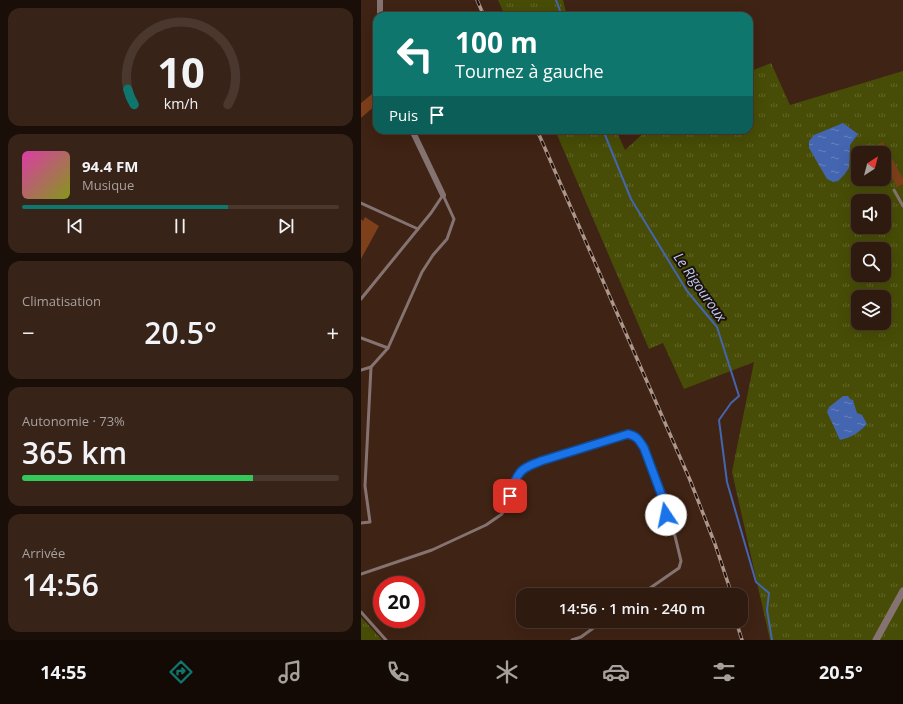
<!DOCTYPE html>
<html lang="fr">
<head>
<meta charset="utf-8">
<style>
	:root { --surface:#2f1a0f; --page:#372318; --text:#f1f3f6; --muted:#a7a19e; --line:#4a382f; --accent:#0f766e }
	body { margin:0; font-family:"Open Sans",sans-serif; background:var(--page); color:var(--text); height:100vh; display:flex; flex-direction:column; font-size:15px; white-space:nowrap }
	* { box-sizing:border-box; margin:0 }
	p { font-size:13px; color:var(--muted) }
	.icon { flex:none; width:22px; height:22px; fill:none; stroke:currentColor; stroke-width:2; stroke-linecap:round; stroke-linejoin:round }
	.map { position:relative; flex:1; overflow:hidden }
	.drawer { display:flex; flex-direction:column; gap:8px; padding:8px; background:#1a0e08; width:361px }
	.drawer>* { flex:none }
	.banner { position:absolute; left:12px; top:12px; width:380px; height:122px; border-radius:12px; box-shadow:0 4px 16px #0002,0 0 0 1px var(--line); background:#0f766e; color:#fff; overflow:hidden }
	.needle { width:26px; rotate:36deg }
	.fabs { position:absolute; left:490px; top:146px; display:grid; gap:8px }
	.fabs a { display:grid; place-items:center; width:40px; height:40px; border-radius:8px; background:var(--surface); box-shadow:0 4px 16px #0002,0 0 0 1px var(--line); font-size:20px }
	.speed { position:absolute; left:12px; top:576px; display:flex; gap:8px; font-size:20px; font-weight:700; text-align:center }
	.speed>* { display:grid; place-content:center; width:52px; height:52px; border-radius:50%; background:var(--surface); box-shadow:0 4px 16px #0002,0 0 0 1px var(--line); line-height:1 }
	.speed .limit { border:6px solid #d22; background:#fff; color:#111 }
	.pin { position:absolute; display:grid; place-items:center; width:34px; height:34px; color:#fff; margin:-17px; border-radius:8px; box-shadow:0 2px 6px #0006 }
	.me { position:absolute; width:44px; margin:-22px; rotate:349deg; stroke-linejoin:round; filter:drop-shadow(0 0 3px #0008) }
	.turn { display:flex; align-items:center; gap:14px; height:84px; padding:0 16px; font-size:18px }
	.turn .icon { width:52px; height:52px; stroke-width:2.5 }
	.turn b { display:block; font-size:28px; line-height:34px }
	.then { display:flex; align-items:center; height:38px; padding:0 16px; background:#0003; gap:8px; font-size:15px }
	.big { font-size:30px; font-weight:600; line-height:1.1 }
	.drawer .tile { flex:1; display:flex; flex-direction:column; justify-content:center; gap:6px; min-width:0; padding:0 14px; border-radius:12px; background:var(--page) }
	.drawer .dial { align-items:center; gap:0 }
	.dial svg { height:104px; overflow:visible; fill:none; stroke:var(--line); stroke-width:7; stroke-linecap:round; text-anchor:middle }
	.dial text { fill:var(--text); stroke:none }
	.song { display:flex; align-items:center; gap:12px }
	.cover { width:48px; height:48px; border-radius:6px; background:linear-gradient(135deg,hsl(320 70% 55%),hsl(70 70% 35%)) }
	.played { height:4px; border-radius:2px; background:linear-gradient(90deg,var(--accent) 65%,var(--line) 65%) }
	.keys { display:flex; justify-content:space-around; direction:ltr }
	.heat { display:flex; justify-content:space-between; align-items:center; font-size:22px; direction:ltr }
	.charge { height:6px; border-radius:3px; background:linear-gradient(90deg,#34c759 73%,var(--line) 0) }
	.trip { position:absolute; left:155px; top:588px; width:232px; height:40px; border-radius:12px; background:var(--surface); box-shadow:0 4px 16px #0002,0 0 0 1px var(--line); font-weight:600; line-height:40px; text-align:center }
	.tabs { display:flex; height:64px; justify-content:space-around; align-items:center; background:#130a06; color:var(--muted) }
	.tabs .icon { width:28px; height:28px }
	.tabs .on { color:var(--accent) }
	.tabs b { font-size:18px; color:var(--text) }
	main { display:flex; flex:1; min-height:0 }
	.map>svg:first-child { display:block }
</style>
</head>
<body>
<main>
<section class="drawer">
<div class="tile dial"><svg viewBox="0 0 100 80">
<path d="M14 69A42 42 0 1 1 86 69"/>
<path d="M14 69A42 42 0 0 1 9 57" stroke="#0f766e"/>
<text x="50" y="56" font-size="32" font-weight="700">10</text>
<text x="50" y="72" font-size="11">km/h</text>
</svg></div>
<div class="tile">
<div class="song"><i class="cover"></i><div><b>94.4 FM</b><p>Musique</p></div></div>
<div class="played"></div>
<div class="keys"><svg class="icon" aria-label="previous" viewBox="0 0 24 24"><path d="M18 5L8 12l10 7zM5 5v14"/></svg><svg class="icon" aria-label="pause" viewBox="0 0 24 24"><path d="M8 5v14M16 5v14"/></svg><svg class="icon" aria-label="next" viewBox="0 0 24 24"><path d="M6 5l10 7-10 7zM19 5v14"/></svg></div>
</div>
<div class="tile"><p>Climatisation</p>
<div class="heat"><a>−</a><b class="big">20.5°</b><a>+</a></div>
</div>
<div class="tile"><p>Autonomie · 73%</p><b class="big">365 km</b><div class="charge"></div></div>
<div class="tile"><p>Arrivée</p><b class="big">14:56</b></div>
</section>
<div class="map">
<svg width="542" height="640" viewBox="0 0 542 640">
	<defs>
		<pattern id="grass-tufts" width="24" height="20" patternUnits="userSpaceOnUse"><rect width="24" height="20" fill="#474d06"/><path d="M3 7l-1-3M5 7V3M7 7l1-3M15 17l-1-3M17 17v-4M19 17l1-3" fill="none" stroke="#62672a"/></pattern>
		<pattern id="water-ripples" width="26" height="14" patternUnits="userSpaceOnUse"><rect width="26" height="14" fill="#4465b0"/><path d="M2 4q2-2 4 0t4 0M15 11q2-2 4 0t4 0" fill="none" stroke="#6982be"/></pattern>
	</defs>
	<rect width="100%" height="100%" fill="#3f2314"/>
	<!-- grass -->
	<g fill="url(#grass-tufts)" fill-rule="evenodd">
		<polygon points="137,0 202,0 206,16 144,16"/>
		<path d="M410,63L429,105L542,71V640H409L371,472L393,362L323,389L302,343L288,349L194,130H255L264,150L286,130H388V72ZM497,153H523V179H497ZM497,201H523V227H497ZM497,249H523V275H497ZM497,297H523V323H497Z"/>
		<polygon points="0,617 21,640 0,640"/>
	</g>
	<!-- water -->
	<g fill="url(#water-ripples)">
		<polygon points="482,123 497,134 489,145 488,168 483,175 477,181 472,182 466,179 448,148 448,141 453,135"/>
		<path d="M482,396H487L489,399L492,400L496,413L501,415L506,424C497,433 492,437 479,440L466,412L468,407Z"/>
	</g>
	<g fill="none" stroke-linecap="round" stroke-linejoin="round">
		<!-- stream -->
		<g stroke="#4465b0" stroke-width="2">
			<polyline points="195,0 201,16"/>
			<polyline points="242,130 270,199 326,291 356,327 378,396 370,403 358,420 366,482 395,582 408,593 406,610 411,640"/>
		</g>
	</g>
	<!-- building -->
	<g fill="#7e3f1b">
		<polygon points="16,90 16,104 0,118 0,103"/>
		<polygon points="522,142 542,179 542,184 536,187 523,162 523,153 518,153 514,146"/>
		<polygon points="4,217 18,226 0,259 0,219 2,221"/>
	</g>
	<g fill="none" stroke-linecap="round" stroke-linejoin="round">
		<!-- service -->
		<g stroke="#857372" stroke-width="3">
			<polyline points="533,190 542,206"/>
			<polyline points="0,203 57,229"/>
			<polyline points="0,299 70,213 82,195"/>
			<polyline points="0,338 27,348"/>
			<polyline points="0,370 10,367"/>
			<polyline points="0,523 9,522 4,486 10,367 27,348 61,272 72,255 86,239 93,219 82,195"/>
			<path d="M0,574L71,550L125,525L141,514L158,474C165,468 172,465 180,461L267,434C276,436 278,440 283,448L308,515"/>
			<polyline points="279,595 318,568 320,561 314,536 300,518 305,515 320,514"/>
			<polyline points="0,612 25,640"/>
			<polyline points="211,640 220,637 242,621"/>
		</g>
		<!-- minor -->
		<g stroke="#857372" stroke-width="6">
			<polyline points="19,0 19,16"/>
			<polyline points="51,130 82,195"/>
		</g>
		<!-- tertiary -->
		<polyline stroke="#857372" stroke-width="7" points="515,640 542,591"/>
		<defs>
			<g id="rail">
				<polyline points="116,0 123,16"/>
				<polyline points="176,130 329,480 354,544 371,595"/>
				<polyline points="375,621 381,640"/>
			</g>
		</defs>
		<!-- rail casing -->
		<use href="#rail" stroke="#ae968b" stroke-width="3.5"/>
		<!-- rail -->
		<use href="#rail" stroke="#1d100a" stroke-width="2" stroke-dasharray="6" stroke-linecap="butt"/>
	</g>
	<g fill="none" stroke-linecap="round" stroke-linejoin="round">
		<defs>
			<path id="route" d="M149,496C151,489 154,479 158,474C162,467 173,464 180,461L267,434C276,436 278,440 283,448L308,515H305"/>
		</defs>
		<!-- route casing -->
		<use href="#route" stroke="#114b97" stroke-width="10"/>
		<!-- route -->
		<use href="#route" stroke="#1a73e8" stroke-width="7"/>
	</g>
	<g text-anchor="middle" stroke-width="4" stroke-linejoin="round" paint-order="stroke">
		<!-- water labels -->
		<g font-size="14" font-style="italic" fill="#bacef7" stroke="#1d100a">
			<text transform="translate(339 287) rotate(55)" y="5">Le Rigouroux</text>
		</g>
	</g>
</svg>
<div class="fabs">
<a><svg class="needle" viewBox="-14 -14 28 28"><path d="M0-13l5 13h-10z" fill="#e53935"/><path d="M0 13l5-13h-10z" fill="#a7a19e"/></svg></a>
<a><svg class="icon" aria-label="sound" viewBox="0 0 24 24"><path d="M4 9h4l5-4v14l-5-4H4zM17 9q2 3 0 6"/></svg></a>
<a><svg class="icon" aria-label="search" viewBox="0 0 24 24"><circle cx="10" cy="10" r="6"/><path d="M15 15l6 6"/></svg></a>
<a><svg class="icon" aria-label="layers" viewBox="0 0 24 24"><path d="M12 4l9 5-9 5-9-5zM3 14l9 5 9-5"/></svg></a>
</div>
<div class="speed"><div class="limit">20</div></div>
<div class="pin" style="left:149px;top:496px;background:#d93025"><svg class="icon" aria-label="arrive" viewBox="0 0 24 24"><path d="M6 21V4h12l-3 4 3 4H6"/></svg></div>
<svg class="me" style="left:305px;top:515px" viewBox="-20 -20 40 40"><circle r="19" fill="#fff"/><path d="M0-13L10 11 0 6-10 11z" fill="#1a73e8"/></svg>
<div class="trip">14:56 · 1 min · 240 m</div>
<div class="banner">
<div class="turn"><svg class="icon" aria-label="left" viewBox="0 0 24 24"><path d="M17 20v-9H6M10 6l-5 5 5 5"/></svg><div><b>100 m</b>Tournez à gauche</div></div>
<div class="then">Puis<svg class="icon" aria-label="arrive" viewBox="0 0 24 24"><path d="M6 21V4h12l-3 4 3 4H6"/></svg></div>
</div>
</div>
</main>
<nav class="tabs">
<b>14:55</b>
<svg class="icon on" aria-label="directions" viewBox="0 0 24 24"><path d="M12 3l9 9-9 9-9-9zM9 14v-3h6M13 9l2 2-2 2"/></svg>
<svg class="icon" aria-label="music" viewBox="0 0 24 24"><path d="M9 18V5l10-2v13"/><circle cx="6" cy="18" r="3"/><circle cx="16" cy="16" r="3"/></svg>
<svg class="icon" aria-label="phone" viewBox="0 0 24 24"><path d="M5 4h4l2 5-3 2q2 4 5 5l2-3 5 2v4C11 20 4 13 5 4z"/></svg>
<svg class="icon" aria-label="climate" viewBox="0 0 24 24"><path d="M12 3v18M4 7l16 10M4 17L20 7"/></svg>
<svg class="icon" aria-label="car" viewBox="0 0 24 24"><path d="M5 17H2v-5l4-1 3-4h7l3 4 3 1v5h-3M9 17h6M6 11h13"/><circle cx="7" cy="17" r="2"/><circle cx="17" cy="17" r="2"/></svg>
<svg class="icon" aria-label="filters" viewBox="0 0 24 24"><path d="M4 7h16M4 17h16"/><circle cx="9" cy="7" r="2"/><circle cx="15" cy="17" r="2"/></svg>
<b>20.5°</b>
</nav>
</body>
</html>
